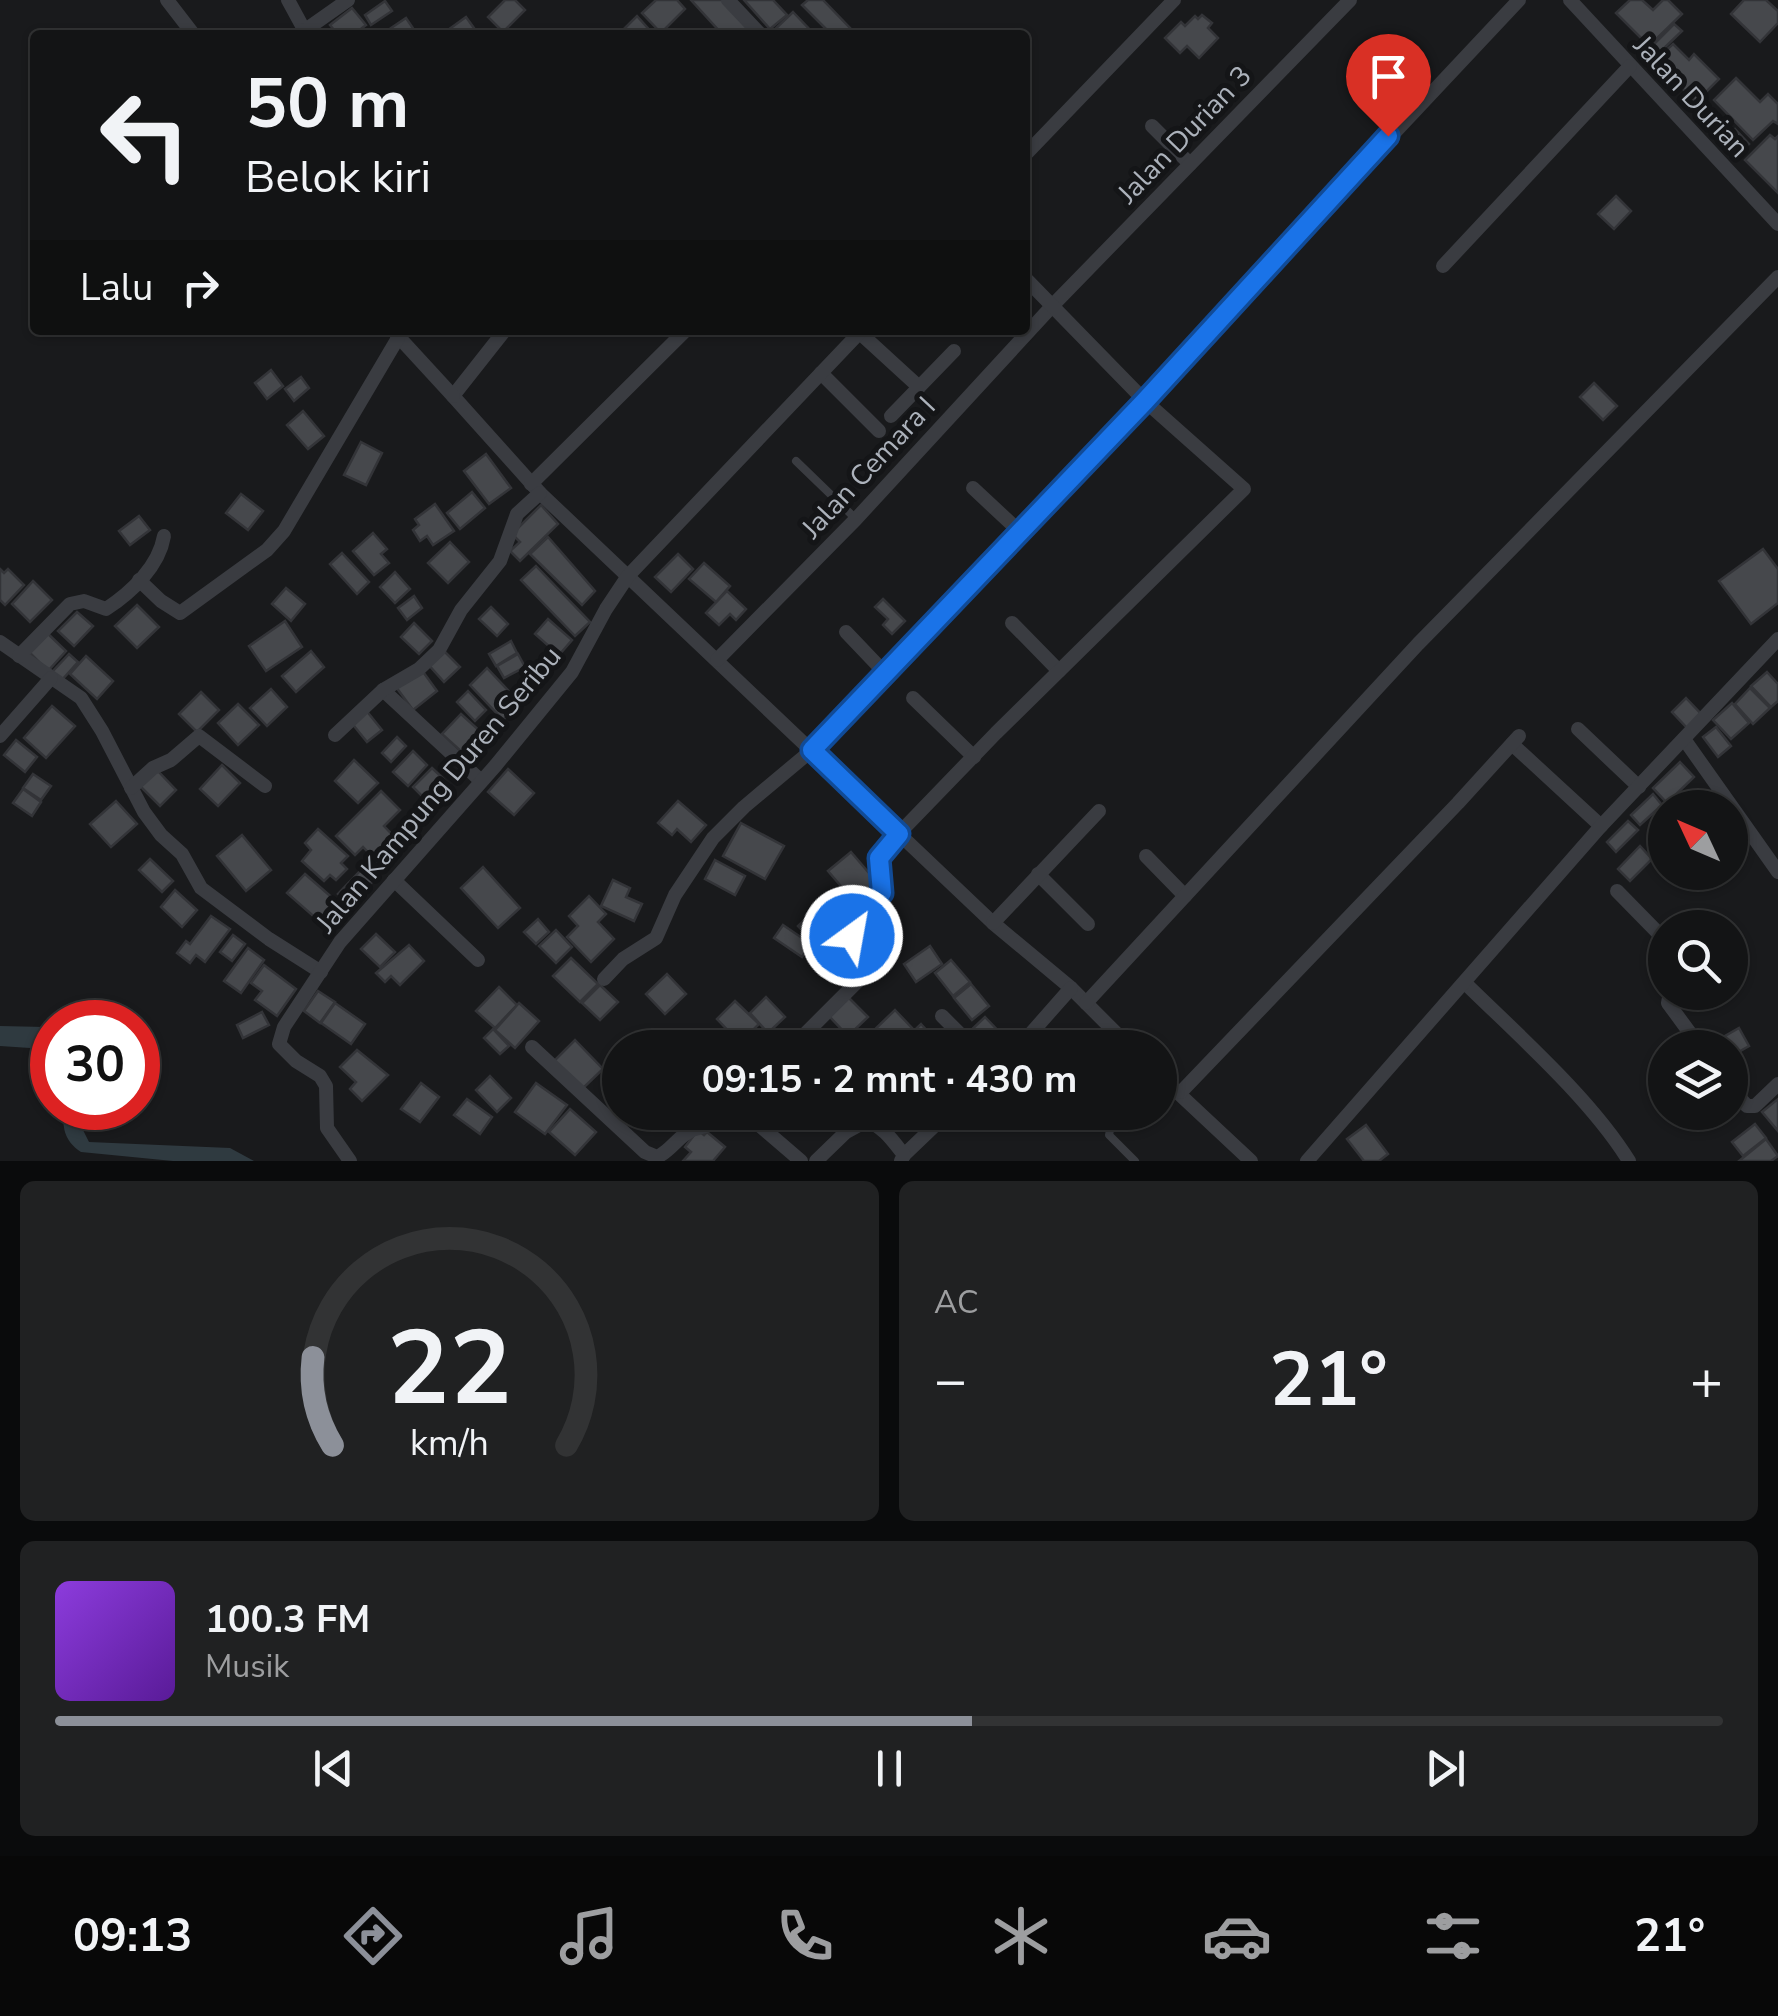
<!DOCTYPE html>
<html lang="id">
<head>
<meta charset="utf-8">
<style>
	:root { --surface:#131415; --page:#202122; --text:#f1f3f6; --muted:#9d9ea0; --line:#323334; --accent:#8c9099 }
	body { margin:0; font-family:"Nunito Sans",sans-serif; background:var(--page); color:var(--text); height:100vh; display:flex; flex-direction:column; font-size:38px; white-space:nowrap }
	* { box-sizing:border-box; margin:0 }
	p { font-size:32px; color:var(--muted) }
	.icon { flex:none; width:55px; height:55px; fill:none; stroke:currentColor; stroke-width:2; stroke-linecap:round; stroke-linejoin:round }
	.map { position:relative; height:1161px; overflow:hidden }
	.sheet { display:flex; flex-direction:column; gap:20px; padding:20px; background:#0a0b0c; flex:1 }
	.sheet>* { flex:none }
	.hud { position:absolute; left:30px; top:30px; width:1000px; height:305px; border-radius:10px; box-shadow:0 2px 8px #0004,0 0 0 2px var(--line); background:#131415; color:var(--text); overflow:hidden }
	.needle { width:65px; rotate:314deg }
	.fabs { position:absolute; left:1648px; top:790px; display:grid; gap:20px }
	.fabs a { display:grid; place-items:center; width:100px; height:100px; border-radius:50%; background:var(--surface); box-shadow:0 2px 8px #0004,0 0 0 2px var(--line); font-size:50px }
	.speed { position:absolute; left:30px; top:1000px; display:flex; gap:20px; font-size:50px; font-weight:700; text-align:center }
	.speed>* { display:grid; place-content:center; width:130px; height:130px; border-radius:50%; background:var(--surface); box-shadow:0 2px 8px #0004,0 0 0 2px var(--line); line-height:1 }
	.speed .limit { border:15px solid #d22; background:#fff; color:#111 }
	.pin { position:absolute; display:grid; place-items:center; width:85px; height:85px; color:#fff; margin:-102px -42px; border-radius:50% 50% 50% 0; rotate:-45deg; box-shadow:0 0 10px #0007 }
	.pin .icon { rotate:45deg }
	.me { position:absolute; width:110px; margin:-55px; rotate:32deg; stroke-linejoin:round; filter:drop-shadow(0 0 8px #0008) }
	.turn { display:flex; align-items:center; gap:35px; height:210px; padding:0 50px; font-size:45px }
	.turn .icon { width:130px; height:130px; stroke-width:2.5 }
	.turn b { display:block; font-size:70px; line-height:85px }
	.then { display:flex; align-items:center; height:95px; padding:0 50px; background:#0003; gap:20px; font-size:38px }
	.big { font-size:75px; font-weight:700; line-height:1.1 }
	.sheet .widget { flex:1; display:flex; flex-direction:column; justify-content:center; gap:15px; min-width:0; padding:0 35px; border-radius:15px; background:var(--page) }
	.sheet .dial { align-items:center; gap:0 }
	.dial svg { height:260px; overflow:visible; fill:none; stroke:var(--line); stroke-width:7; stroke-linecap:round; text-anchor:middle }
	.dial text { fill:var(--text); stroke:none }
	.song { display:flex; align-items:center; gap:30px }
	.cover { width:120px; height:120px; border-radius:15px; background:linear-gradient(135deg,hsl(270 70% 55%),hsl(270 70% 35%)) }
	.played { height:10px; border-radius:5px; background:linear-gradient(90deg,var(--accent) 55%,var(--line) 55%) }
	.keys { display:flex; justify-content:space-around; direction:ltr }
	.heat { display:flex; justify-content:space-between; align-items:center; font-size:55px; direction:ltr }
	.sheet .tiles { flex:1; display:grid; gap:20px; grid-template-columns:1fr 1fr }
	.widget:last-child { grid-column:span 2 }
	.trip { position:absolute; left:602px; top:1030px; width:575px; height:100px; border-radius:50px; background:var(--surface); box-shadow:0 2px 8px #0004,0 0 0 2px var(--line); font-weight:700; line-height:100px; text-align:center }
	.dock { display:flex; height:160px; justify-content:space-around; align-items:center; background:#080808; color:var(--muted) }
	.dock .icon { width:70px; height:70px }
	.dock .current { color:var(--accent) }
	.dock b { font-size:45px; color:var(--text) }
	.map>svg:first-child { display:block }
</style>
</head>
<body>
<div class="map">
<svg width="1778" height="1161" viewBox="0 0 1778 1161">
	<rect width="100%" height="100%" fill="#191a1c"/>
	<!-- water -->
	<g fill="#2f3a40">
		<polygon points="0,1026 45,1027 52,1030 52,1056 30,1048 0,1046"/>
		<path d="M63,1108H85L83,1130L89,1142L230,1148L254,1161H173L81,1152C63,1140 63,1127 63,1108Z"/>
	</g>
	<!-- building -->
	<g fill="#46484c" stroke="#333438" stroke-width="2.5">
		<polygon points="505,0 515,0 525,10 503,32 488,17"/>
		<polygon points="656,0 677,0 685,9 661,33 642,13"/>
		<polygon points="691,0 724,0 753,35 723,35"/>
		<polygon points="744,0 773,0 787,15 770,29"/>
		<polygon points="808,0 823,0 850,28 843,35 832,35 802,5"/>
		<polygon points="1630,0 1642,0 1653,10 1663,0 1668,0 1682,14 1649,46 1616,13"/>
		<polygon points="1744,0 1766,0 1778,11 1778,23 1760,42 1731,14"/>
		<polygon points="385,1 392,11 371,25 365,15"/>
		<polygon points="352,8 366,25 353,35 338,35 330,25"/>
		<polygon points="793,12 815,35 775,35 772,32"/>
		<polygon points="1202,15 1212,23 1208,28 1218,38 1199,58 1187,46 1180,53 1165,38 1181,22 1185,26 1195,16 1198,19"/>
		<polygon points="637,16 654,35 617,35 625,28"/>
		<polygon points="466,17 479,35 441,35"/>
		<polygon points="406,18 417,34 396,35 391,28"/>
		<polygon points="1674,24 1682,31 1660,52 1653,45"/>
		<polygon points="1673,44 1689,60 1694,54 1719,79 1696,102 1671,77 1677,71 1661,55"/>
		<polygon points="1736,78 1760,102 1768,94 1778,104 1778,124 1773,121 1753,140 1714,100"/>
		<polygon points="1735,129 1749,144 1739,154 1724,139"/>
		<polygon points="1770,135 1775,139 1778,136 1778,193 1745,160"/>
		<polygon points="1616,196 1631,211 1614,229 1598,214"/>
		<polygon points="271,370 283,386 267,399 255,383"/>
		<polygon points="301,377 309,388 294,401 285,389"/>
		<polygon points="1594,383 1617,406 1603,420 1580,397"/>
		<polygon points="303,411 324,436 308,449 287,425"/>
		<polygon points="361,442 382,453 366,485 344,475"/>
		<polygon points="486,454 511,488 489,504 464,471"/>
		<polygon points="472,492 485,508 460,529 447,513"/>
		<polygon points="241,494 263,511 248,530 226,513"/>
		<polygon points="435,504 454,531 433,545 427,536 420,541 413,530 419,525 415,519"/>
		<polygon points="541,505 558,524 520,561 510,551 520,542 512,534"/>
		<polygon points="139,516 150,530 130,545 119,531"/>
		<polygon points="373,533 387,549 381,554 389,563 374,575 353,551"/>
		<polygon points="548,537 595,591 582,605 530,554"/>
		<polygon points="450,542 469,562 448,583 428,563"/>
		<polygon points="1763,549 1778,569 1778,603 1751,624 1719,581"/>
		<polygon points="342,553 369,582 357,594 330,564"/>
		<polygon points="678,554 693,569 671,592 655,577"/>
		<polygon points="704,563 730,586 716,602 689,579"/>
		<polygon points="536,566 590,622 575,636 521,580"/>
		<polygon points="0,569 4,573 8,569 24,585 5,605 0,600"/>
		<polygon points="395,572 410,589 395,603 380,587"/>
		<polygon points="33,581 52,600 30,622 12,604"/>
		<polygon points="286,588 305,604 291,621 272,604"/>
		<polygon points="727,591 746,609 736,620 730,614 719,625 706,613"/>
		<polygon points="414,596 422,608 407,620 398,608"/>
		<polygon points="883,599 905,621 892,634 883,625 888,619 875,607"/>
		<polygon points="137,605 159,627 137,648 115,626"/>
		<polygon points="491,607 508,624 497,636 479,619"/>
		<polygon points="77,612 93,626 74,646 58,631"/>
		<polygon points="548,619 572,640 559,655 535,634"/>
		<polygon points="285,621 302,647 266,671 249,646"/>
		<polygon points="414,623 432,641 419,654 401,637"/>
		<polygon points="45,631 66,651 48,671 27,650"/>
		<polygon points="511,641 517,653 496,666 489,654"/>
		<polygon points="442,649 460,667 444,682 427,663"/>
		<polygon points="311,651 324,667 296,692 282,676"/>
		<polygon points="69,654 78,662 61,681 52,672"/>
		<polygon points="518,654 525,667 504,678 497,666"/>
		<polygon points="86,656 113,681 97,699 70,674"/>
		<polygon points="487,668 520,703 503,720 470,685"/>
		<polygon points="421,669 437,691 413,710 396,687"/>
		<polygon points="1767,672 1778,684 1778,701 1771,707 1751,686"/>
		<polygon points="1750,688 1770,708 1753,724 1735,704"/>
		<polygon points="271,689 287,707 267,726 250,708"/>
		<polygon points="468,691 486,710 475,721 457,702"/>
		<polygon points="201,692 219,710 197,732 179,714"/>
		<polygon points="1686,698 1704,717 1689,730 1672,712"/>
		<polygon points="1732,703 1749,723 1731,739 1713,720"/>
		<polygon points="238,704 259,725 238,745 218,723"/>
		<polygon points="52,706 75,726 46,758 24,738"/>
		<polygon points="365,709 382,730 367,742 350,721"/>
		<polygon points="461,714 482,733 463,753 442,734"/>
		<polygon points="1716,727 1731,746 1718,757 1703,737"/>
		<polygon points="397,737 406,746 391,762 382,753"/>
		<polygon points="16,740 37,757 25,772 4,755"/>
		<polygon points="413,751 427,765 408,786 393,772"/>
		<polygon points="354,760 378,783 358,803 335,781"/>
		<polygon points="1680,762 1694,777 1667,803 1653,788"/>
		<polygon points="222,765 240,783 218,806 200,789"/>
		<polygon points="432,768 449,784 430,804 413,787"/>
		<polygon points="156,769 176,790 160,806 139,785"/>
		<polygon points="508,769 534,793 514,815 488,792"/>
		<polygon points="33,774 51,786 41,800 23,788"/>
		<polygon points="23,789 41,802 32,816 13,803"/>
		<polygon points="381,791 400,810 384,826 404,847 383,868 363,847 355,855 336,836"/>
		<polygon points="1653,794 1662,805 1640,825 1631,815"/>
		<polygon points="116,801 137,824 111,847 90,824"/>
		<polygon points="678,801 706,825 691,842 677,829 672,835 658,823"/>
		<polygon points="1628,821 1638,830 1616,852 1607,842"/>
		<polygon points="741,823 784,846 765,879 723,856"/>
		<polygon points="318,829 348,856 341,863 347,869 336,880 330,875 324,881 302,861 311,850 305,843"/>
		<polygon points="242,835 271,870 246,891 217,856"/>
		<polygon points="1640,846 1652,859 1630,881 1618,869"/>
		<polygon points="851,852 881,887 858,906 828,871"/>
		<polygon points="150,859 173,881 162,892 139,870"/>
		<polygon points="715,860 745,876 735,895 705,879"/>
		<polygon points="483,867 520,908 498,928 461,888"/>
		<polygon points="361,870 373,881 350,905 338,894"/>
		<polygon points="305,874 344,908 327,928 287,893"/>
		<polygon points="613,880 630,888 626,897 642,904 634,921 601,906"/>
		<polygon points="175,890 197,910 182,927 161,907"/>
		<polygon points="589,896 606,914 598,922 614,939 591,962 567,937 578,926 569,916"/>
		<polygon points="822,903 836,918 830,924 837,931 828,941 820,933 812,941 798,926"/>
		<polygon points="876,906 900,933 881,950 857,923"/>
		<polygon points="211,916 230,929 205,962 196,955 190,963 177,953 186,941 190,944"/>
		<polygon points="538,919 549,932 536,944 524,932"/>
		<polygon points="783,925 811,944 802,957 774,938"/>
		<polygon points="556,930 572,947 556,963 539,946"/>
		<polygon points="376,934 395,952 380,967 361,949"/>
		<polygon points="233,935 245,944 232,961 220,952"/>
		<polygon points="409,945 424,961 400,985 391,976 385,982 376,973"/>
		<polygon points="930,946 942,964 916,982 904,964"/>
		<polygon points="248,948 264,960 241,993 224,981"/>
		<polygon points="571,958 598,984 580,1002 553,976"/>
		<polygon points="951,960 970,982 953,996 935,973"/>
		<polygon points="264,965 296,989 277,1016 255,1000 262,991 251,983"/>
		<polygon points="667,974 686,994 665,1014 646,994"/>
		<polygon points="971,984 989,1006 972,1020 954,998"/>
		<polygon points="600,985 618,1002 600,1020 582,1003"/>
		<polygon points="499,987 517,1005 495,1028 476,1011"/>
		<polygon points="318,991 335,1002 320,1023 304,1011"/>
		<polygon points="766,997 785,1017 768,1033 750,1013"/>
		<polygon points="848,997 868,1017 848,1036 828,1015"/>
		<polygon points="735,1001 759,1024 740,1043 717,1019"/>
		<polygon points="335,1003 365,1024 351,1044 321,1023"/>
		<polygon points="519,1003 539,1021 515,1048 495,1030"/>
		<polygon points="895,1010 912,1028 892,1048 882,1048 869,1035"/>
		<polygon points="262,1012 269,1025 243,1038 237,1025"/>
		<polygon points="985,1017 1007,1040 999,1048 982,1048 968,1033"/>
		<polygon points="921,1024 939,1044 936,1048 896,1048"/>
		<polygon points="1739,1028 1749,1046 1735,1054 1725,1036"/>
		<polygon points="493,1029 509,1046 500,1054 484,1038"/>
		<polygon points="575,1040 603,1069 580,1091 552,1063"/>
		<polygon points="357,1050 388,1075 362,1101 350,1089 356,1082 340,1067"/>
		<polygon points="490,1076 511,1098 497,1112 476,1090"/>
		<polygon points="421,1083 439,1097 420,1122 401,1109"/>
		<polygon points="536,1083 567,1105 545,1134 515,1112"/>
		<polygon points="467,1099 492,1117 480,1134 454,1115"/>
		<polygon points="1778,1099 1778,1131 1762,1112"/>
		<polygon points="570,1109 596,1132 575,1155 549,1132"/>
		<polygon points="1755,1124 1766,1138 1743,1156 1732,1142"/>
		<polygon points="1366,1125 1388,1154 1379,1161 1364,1161 1347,1139"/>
		<polygon points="698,1130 704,1135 707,1132 725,1147 713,1161 683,1161 691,1152 685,1147"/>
		<polygon points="1766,1139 1778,1156 1771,1161 1739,1161"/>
	</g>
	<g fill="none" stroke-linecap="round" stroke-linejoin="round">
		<!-- lane -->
		<g stroke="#3a3c41" stroke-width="8">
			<polyline points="796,461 856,519"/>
			<polyline points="1125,1112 1111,1125 1109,1135 1135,1161"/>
		</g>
		<!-- street -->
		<g stroke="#3a3c41" stroke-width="14">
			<polyline points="167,0 194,35"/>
			<polyline points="288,0 307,35"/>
			<polyline points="728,0 761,35"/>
			<polyline points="1570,0 1778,224"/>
			<polyline points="304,31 348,0"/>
			<polyline points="1152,126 1190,164"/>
			<polyline points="1025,155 1174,0"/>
			<polyline points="1443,266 1630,66"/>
			<polyline points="505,330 453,396 540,493 993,923 1071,988 1131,1048"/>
			<polyline points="860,333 919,387"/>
			<polyline points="396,334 453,396"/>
			<polyline points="821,373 879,431"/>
			<polyline points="891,416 954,351"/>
			<polyline points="531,484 686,330"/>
			<polyline points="973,488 1020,532"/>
			<polyline points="139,580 161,601 180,613 267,550 284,531 398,338"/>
			<polyline points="1012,623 1059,671"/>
			<polyline points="846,632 886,674"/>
			<polyline points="0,642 81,698 102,731 144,812 161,835 182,854 201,888 269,939 321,972"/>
			<path d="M19,656L70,604L84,601L106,609C132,592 159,566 164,536"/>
			<polyline points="717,660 856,519 1054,304 1350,0"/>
			<polyline points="383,690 480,780"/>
			<polyline points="913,698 974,757"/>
			<polyline points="1578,729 1639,787"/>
			<polyline points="335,735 383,690 419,669 439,650 461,610 500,561 517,514 540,493"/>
			<polyline points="0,736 51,678"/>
			<polyline points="1684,739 1778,872"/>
			<polyline points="1512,744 1601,826"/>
			<polyline points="131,788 153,768 171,760 199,736 265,786"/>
			<polyline points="1146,856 1185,896"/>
			<polyline points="1038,874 1088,924"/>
			<polyline points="394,880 478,960"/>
			<polyline points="1617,891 1665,940"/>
			<polyline points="993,923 1099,811"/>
			<polyline points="604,979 623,959 656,938 675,895 713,838 744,807 812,750 886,674 1519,0"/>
			<path d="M1465,983C1517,1034 1591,1099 1629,1161"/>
			<polyline points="1670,992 1668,1003 1701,1048"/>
			<polyline points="1086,1003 1418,644 1778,277"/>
			<polyline points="942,1016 974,1048"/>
			<path d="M532,1047L645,1152L657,1157C671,1151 678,1136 692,1130C708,1124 716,1126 731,1112"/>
			<polyline points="791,1048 875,964 876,956 852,936 849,925 882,893 879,858 882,851 996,733 1244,489 1145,401 1025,278"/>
			<polyline points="1018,1048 1071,988"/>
			<polyline points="1160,1076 1251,1161"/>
			<polyline points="1730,1087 1747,1106 1755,1106 1778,1084"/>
			<polyline points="1181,1092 1458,803 1519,736"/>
			<polyline points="744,1112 801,1161"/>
			<polyline points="904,1155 949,1112"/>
			<polyline points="350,1161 327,1128 326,1086 320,1076 296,1061 279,1044 284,1027 340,942 496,765 572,672 606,609 628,576 862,330"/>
			<path d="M816,1161L846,1132L866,1121C883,1126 893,1141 904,1155L901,1161"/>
			<polyline points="1307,1161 1601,826 1778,639"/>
		</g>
	</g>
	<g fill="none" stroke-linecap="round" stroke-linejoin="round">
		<defs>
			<polyline id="route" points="852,936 848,926 882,893 879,858 899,834 812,750 1145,401 1388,136"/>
		</defs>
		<!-- route casing -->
		<use href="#route" stroke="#114b97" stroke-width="25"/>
		<!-- route -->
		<use href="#route" stroke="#1a73e8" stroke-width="18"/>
	</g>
	<g text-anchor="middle" stroke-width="10" stroke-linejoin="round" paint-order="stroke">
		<!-- street labels -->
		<g font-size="28" fill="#acb2bb" stroke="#141517">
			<text transform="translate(1692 96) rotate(47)" y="10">Jalan Durian</text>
			<text transform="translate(1184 134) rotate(-46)" y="10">Jalan Durian 3</text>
			<text transform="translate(868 467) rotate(-47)" y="10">Jalan Cemara I</text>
			<text transform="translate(438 789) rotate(-50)" y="10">Jalan Kampung Duren Seribu</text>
		</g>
	</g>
</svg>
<div class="fabs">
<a><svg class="needle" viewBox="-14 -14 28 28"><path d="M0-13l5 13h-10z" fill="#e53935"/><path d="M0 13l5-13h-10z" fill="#9d9ea0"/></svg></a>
<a><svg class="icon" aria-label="search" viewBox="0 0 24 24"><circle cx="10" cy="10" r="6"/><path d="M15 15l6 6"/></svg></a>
<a><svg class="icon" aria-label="layers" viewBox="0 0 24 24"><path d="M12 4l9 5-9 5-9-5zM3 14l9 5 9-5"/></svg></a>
</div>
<div class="speed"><div class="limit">30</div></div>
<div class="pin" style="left:1388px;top:136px;background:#d93025"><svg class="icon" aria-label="arrive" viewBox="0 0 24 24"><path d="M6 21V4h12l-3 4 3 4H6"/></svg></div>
<svg class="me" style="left:852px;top:936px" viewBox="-20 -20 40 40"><circle r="17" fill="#1a73e8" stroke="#fff" stroke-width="3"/><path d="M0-11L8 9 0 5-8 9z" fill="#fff"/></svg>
<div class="trip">09:15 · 2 mnt · 430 m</div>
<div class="hud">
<div class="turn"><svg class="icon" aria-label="left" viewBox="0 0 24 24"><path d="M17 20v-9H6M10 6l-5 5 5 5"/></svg><div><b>50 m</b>Belok kiri</div></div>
<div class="then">Lalu<svg class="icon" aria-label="right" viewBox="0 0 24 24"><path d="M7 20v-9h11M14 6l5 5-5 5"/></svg></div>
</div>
</div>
<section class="sheet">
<div class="tiles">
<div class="widget dial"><svg viewBox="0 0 100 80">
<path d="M14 69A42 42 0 1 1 86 69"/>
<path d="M14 69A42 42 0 0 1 8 42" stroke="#8c9099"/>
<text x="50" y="56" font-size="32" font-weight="700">22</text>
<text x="50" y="72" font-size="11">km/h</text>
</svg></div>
<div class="widget"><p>AC</p>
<div class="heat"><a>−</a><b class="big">21°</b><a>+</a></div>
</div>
<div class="widget">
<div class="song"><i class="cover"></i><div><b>100.3 FM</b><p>Musik</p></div></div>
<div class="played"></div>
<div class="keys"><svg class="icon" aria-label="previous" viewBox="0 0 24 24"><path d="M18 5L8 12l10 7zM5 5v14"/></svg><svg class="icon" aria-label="pause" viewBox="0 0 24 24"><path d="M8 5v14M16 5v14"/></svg><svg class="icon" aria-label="next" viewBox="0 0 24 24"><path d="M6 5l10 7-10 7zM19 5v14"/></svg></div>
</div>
</div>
</section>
<nav class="dock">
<b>09:13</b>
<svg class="icon current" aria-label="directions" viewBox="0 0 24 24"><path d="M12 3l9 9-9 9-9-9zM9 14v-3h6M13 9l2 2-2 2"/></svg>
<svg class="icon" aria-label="music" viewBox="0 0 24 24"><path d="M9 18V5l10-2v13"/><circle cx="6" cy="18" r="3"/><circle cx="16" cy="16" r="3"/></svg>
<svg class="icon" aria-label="phone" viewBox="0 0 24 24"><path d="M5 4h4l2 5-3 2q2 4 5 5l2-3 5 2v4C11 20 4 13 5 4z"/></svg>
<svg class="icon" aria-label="climate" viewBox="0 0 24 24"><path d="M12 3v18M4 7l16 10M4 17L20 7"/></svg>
<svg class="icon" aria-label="car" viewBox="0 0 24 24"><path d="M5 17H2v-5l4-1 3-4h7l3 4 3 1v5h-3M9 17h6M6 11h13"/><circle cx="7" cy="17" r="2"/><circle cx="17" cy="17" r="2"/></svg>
<svg class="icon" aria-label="filters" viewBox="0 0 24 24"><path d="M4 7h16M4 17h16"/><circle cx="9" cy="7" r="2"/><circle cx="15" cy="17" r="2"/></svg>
<b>21°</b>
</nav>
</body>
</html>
